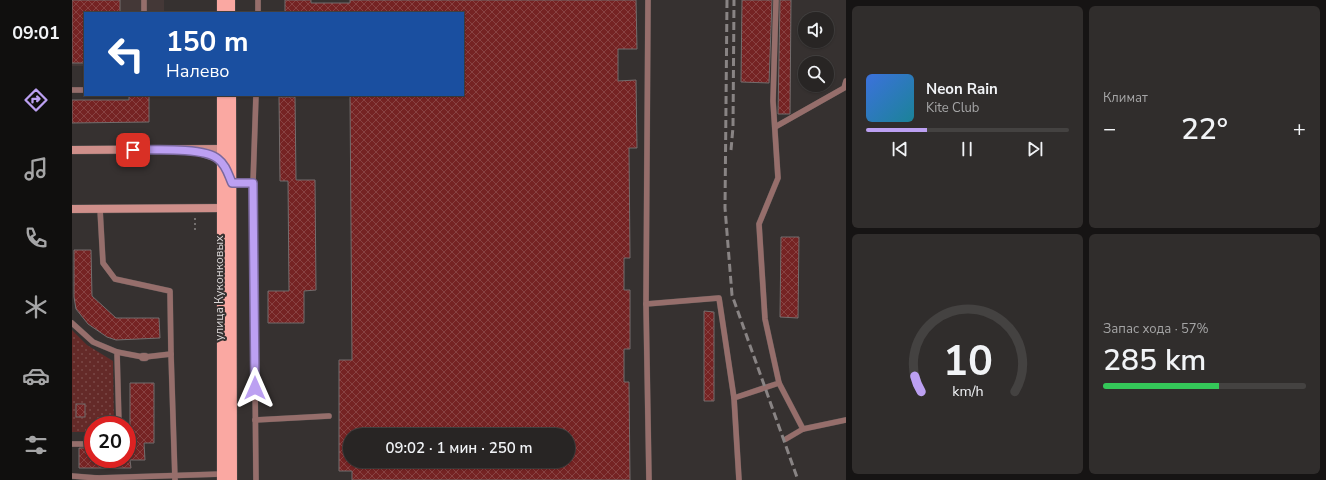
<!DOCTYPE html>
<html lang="ru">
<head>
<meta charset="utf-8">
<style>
	:root { --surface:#282524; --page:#302d2c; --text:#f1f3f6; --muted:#a5a5a6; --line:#444241; --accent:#bca0f2 }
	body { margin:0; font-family:"Nunito Sans",sans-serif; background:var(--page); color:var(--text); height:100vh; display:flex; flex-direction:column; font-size:15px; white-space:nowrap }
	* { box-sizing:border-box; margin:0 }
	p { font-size:13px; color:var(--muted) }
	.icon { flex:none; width:22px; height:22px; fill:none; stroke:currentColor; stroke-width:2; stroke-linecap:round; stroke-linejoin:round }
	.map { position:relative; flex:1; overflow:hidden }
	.drawer { display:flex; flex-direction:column; gap:6px; padding:6px; background:#161414; width:480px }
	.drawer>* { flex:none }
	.banner { position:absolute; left:12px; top:12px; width:380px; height:84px; border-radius:0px; box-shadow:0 1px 3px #0004,0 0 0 1px var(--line); background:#1a4fa0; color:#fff; overflow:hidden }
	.fabs { position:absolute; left:726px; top:12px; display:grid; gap:8px }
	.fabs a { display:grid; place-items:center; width:36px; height:36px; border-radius:50%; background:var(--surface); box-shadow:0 1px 3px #0004,0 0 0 1px var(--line); font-size:20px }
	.speed { position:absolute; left:12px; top:416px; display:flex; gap:8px; font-size:20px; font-weight:700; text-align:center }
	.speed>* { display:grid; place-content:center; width:52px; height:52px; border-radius:50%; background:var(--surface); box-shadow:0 1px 3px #0004,0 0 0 1px var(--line); line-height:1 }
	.speed .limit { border:6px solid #d22; background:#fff; color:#111 }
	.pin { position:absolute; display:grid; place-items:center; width:34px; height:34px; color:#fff; margin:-17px; border-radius:8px; box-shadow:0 2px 6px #0006 }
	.me { position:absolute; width:44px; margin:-22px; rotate:0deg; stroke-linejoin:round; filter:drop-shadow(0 0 3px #0008) }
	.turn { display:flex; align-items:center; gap:14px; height:84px; padding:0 16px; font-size:18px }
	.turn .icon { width:52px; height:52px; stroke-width:2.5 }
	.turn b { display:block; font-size:28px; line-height:34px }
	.big { font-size:30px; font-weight:600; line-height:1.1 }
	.drawer .tile { flex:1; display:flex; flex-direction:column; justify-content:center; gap:6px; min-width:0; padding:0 14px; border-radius:6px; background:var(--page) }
	.drawer .dial { align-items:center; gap:0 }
	.dial svg { height:104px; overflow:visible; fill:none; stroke:var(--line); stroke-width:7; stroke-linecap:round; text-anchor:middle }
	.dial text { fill:var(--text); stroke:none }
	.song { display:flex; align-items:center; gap:12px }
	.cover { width:48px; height:48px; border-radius:6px; background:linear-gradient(135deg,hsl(220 70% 55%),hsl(190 70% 35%)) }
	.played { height:4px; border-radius:2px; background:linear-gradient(90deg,var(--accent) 30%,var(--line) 30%) }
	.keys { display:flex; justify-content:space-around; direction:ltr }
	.heat { display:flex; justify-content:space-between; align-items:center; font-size:22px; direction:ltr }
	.charge { height:6px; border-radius:3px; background:linear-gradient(90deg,#34c759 57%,var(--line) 0) }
	.drawer .tiles { flex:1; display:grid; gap:6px; grid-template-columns:repeat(2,1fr) }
	.trip { position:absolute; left:271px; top:428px; width:232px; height:40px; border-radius:20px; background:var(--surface); box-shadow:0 1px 3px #0004,0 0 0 1px var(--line); font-weight:600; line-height:40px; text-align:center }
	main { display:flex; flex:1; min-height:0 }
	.tabs { display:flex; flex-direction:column; width:72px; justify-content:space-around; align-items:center; background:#100f0e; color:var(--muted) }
	.tabs .icon { width:28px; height:28px }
	.tabs .on { color:var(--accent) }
	.tabs b { font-size:18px; color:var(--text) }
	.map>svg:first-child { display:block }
</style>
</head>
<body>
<main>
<nav class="tabs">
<b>09:01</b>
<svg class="icon on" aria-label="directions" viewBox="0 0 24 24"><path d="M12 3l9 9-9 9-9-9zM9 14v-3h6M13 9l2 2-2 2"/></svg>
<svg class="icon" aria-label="music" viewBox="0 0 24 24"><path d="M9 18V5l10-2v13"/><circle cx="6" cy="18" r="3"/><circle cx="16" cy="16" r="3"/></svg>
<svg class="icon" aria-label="phone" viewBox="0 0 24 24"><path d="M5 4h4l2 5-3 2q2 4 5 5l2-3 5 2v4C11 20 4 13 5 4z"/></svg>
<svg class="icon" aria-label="climate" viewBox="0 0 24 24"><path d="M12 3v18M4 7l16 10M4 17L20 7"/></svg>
<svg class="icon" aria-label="car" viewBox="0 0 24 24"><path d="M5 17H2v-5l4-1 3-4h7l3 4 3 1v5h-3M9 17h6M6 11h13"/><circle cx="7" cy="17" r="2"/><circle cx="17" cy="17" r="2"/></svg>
<svg class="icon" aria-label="filters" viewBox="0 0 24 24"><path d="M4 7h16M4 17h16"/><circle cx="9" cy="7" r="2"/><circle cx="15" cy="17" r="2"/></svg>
</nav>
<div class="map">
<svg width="774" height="480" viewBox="0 0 774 480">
	<defs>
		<pattern id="park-dots" width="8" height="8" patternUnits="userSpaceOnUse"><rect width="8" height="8" fill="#642a28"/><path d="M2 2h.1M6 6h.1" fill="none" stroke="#7a4846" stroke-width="1.8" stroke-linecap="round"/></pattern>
		<pattern id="building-cross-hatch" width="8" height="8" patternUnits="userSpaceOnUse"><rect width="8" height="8" fill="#752323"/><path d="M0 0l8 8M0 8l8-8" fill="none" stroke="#884242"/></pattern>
	</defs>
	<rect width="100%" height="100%" fill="#363130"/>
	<!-- built -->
	<polygon fill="#443837" points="0,0 92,0 92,13 13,13 13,66 0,66"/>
	<!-- park -->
	<polygon fill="url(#park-dots)" points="0,330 15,345 41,361 42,425 21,425 21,432 0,432"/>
	<!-- building -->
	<g fill="url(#building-cross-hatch)" stroke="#736d6d" fill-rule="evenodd">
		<polygon points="0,0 48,0 48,13 13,13 13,63 0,63"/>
		<path d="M213,0H239V3H278V0H564L565,49H546V81L564,80L565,148H557L558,258H552V290H558V349H552V382H557L558,480H280V471H267V360H280L278,95H391V13H213ZM278,435H496V461H278Z"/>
		<polygon points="670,0 700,0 697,83 669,82"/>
		<polygon points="708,0 719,0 718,114 706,114"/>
		<polygon points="57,95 77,95 77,122 0,123 0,100 57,100"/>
		<polygon points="207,97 223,97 224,180 243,180 244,290 232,291 232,323 196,323 196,291 217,291 216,181 208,181"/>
		<polygon points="709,237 727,237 726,318 708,317"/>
		<polygon points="2,250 19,250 20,296 44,318 87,318 88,338 44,340 35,337 16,324 4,309 2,297"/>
		<polygon points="632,311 642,312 642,401 632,401"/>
		<polygon points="58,383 82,383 82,443 72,443 73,460 58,460 59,468 7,468 7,448 21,448 21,459 55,459 55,446 58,446"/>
		<rect x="4" y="404" width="9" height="13"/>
	</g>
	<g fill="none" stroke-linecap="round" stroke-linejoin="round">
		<defs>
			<g id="lane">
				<polyline points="72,0 72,13"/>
				<polyline points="576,0 574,304 647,298 662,398 667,480"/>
				<polyline points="186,13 186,0"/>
				<polyline points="0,90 13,90"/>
				<polyline points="703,127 772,88 774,81"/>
				<polyline points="159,183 181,183 184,95"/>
				<polyline points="181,183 184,480"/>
				<polyline points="28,209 31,263 43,279 98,291 99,354 103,480"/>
				<polyline points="574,304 577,480"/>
				<polyline points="0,323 21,342 45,352 47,425"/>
				<polyline points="45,352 71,357"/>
				<polyline points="73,357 99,354"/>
				<polyline points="707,383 731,429"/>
				<polyline points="662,398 707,383 693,319 687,224 706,178 701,101 704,0"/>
				<polyline points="183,420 257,416"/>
				<polyline points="714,439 731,429 774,420"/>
				<polyline points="0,444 21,444"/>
				<polyline points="0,476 25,478"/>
				<polyline points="25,480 25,478 150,474"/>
			</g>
			<polyline id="street" points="71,357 73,357"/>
			<g id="secondary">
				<polyline points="0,150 150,149"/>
				<polyline points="128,152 145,158 152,166"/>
				<polyline points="0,209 155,208"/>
			</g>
			<g id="primary">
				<polyline points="158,0 158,13"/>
				<polyline points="150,13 150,0"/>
				<polyline points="159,95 160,480"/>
				<polyline points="150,480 150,95"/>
			</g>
		</defs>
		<!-- lane casing -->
		<use href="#lane" stroke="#544f4e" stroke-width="6"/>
		<!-- street casing -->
		<use href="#street" stroke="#544f4e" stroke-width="9"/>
		<!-- secondary casing -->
		<use href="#secondary" stroke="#544f4e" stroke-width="9"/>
		<!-- primary casing -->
		<use href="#primary" stroke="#544f4e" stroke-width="11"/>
		<!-- path -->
		<polyline stroke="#888483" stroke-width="1.5" stroke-dasharray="2 3" stroke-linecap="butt" points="123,218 123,230"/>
		<!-- lane -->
		<use href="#lane" stroke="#966e6b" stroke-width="5.5"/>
		<!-- street -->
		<use href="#street" stroke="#966e6b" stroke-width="8"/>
		<!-- secondary -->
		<use href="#secondary" stroke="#cf8f8a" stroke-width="8"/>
		<!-- primary -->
		<use href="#primary" stroke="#faa8a2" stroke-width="10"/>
		<!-- rail -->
		<g stroke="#898484" stroke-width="3" stroke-dasharray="8 4" stroke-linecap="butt">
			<polyline points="655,0 653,208 660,295 726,480"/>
			<polyline points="659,150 661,127 662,0"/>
		</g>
	</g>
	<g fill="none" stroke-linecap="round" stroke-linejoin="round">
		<defs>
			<path id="route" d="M61,150C80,150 133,147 146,159C154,165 156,174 160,183H181L183,388"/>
		</defs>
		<!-- route casing -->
		<use href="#route" stroke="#7a689d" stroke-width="10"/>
		<!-- route -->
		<use href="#route" stroke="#bca0f2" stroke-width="7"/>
	</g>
	<g text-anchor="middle" stroke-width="4" stroke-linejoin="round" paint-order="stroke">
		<!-- street labels -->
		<g font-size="12" fill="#dcd8d8" stroke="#363130">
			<text transform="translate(147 288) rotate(-90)" y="4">улица Куконковых</text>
		</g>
	</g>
</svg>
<div class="fabs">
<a><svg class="icon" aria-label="sound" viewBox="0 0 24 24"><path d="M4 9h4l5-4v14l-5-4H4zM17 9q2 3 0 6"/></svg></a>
<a><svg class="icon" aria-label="search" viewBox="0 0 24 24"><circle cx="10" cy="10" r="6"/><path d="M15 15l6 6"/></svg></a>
</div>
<div class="speed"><div class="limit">20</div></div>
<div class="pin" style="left:61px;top:150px;background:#d93025"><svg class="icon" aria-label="arrive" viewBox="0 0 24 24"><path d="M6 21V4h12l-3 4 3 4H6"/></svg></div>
<svg class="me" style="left:183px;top:388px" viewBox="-20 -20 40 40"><path d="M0-17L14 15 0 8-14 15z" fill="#bca0f2" stroke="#fff" stroke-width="4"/></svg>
<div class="trip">09:02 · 1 мин · 250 m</div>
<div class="banner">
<div class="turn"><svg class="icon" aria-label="left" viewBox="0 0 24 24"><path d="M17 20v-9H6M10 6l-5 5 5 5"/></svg><div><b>150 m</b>Налево</div></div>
</div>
</div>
<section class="drawer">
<div class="tiles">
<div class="tile">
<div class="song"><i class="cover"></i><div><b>Neon Rain</b><p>Kite Club</p></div></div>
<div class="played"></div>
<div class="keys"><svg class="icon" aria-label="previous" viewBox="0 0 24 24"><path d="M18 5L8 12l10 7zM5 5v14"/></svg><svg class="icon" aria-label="pause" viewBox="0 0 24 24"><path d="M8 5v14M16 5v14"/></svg><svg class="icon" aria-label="next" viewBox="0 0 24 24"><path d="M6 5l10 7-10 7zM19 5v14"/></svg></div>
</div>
<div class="tile"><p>Климат</p>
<div class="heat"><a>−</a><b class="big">22°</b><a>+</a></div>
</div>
<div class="tile dial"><svg viewBox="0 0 100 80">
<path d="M14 69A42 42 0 1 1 86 69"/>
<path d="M14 69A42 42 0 0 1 9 57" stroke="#bca0f2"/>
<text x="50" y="56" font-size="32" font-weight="700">10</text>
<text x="50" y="72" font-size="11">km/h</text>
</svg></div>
<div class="tile"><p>Запас хода · 57%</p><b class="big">285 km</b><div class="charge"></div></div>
</div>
</section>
</main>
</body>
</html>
